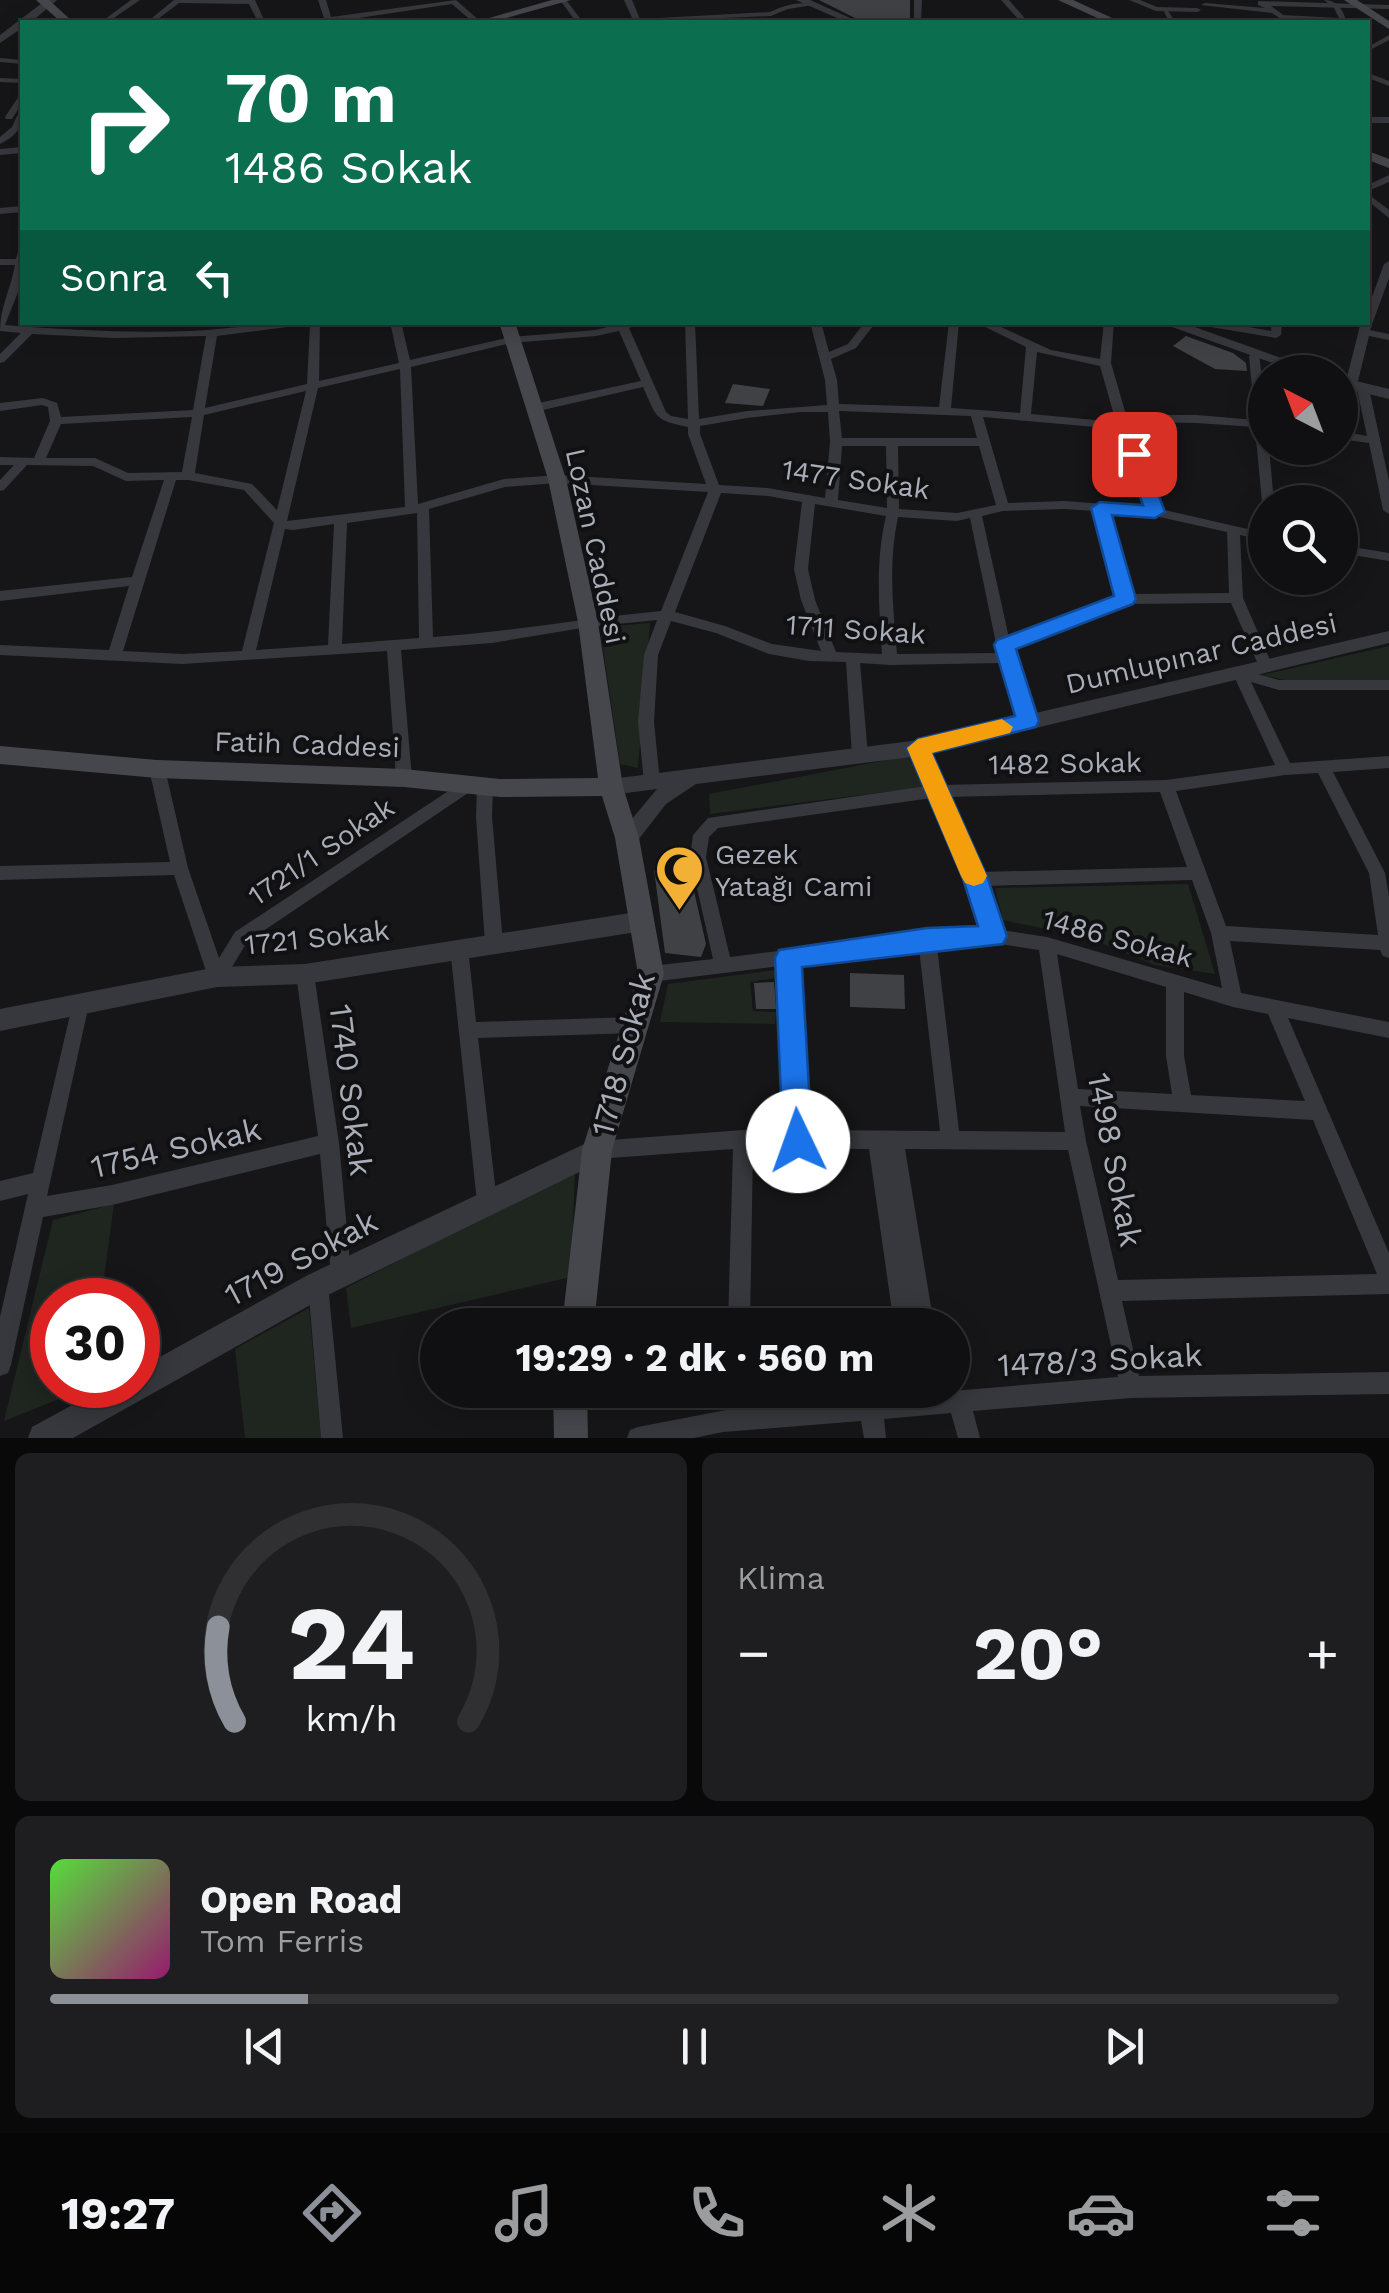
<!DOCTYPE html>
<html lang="tr">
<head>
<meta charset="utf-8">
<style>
	:root { --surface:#101012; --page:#1e1e20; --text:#f1f3f6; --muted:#9c9d9f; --line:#303032; --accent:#8c9099 }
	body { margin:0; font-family:"Work Sans",sans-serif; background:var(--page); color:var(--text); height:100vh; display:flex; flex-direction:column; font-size:38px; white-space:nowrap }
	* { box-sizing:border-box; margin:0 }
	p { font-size:32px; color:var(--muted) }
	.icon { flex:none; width:55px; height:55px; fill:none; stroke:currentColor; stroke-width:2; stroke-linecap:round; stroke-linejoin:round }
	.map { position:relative; height:1438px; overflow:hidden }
	.drawer { display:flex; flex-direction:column; gap:15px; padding:15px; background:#09090a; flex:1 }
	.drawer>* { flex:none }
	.top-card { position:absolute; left:20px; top:20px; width:1350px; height:305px; border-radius:0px; box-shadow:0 5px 25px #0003,0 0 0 2px var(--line); background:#0b6e4f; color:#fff; overflow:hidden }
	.needle { width:65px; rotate:318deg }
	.fabs { position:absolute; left:1248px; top:355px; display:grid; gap:20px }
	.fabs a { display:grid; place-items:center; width:110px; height:110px; border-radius:50%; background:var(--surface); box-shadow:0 5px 25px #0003,0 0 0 2px var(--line); font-size:50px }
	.speed { position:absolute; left:30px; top:1278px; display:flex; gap:20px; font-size:50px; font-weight:700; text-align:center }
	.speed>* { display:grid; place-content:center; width:130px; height:130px; border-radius:50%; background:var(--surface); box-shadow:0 5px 25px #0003,0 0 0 2px var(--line); line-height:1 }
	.speed .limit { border:15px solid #d22; background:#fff; color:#111 }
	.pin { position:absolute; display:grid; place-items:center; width:85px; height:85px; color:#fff; margin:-42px; border-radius:20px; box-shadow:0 5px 15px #0006 }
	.me { position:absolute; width:110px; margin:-55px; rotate:357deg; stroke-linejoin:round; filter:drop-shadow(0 0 8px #0008) }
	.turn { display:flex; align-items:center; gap:35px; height:210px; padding:0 40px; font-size:45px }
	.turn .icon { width:130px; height:130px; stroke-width:2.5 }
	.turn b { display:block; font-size:70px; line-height:85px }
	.then { display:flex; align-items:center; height:95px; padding:0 40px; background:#0003; gap:20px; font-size:38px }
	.big { font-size:75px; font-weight:700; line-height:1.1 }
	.drawer .tile { flex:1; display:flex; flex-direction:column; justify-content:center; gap:15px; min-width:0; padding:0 35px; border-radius:15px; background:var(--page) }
	.drawer .dial { align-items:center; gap:0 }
	.dial svg { height:260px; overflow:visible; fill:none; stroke:var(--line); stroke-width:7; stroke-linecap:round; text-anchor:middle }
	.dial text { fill:var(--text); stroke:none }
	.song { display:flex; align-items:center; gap:30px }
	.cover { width:120px; height:120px; border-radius:15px; background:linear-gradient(135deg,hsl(110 70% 55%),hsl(320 70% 35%)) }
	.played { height:10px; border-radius:5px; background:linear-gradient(90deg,var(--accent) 20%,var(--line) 20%) }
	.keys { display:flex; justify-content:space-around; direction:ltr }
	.heat { display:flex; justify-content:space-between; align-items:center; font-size:55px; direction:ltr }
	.drawer .tiles { flex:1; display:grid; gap:15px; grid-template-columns:1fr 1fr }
	.tile:last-child { grid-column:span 2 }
	.trip { position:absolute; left:420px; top:1308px; width:550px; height:100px; border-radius:50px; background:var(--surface); box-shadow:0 5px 25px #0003,0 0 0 2px var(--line); font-weight:700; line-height:100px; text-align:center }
	.tabs { display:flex; height:160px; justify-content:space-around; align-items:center; background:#060607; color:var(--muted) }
	.tabs .icon { width:70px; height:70px }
	.tabs .active { color:var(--accent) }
	.tabs b { font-size:45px; color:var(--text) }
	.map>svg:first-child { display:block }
</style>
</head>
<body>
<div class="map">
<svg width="1389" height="1438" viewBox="0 0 1389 1438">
	<rect width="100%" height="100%" fill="#161618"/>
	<!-- green -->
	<g fill="#1e261f">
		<polygon points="650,623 638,768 620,764 600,627"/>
		<polygon points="1389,646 1389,680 1285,680 1262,675"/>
		<polygon points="908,756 925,787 710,814 709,794"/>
		<polygon points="1188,884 1215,974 1155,965 1089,938 1003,920 995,888"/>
		<polygon points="775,970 776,978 750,982 753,1011 776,1012 775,1024 660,1022 668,984"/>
		<polygon points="575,1169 571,1277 351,1328 346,1288"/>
		<polygon points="114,1204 101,1300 52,1300 52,1385 89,1387 4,1421 53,1220"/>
		<polygon points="309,1308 321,1438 245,1438 235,1349"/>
	</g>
	<!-- building -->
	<g fill="#404145">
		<polygon points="819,0 910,0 910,21 863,22"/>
		<polygon points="1186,336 1233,353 1246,363 1247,371 1215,369 1173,346"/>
		<polygon points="733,384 770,389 763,406 725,403"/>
		<polygon points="654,870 691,878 706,944 701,957 665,953"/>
		<polygon points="850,973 904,975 905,1009 850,1007"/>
		<polygon points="774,982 776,1009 756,1009 754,983"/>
	</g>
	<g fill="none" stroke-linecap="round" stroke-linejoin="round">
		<!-- pedestrian -->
		<g fill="#37383d" fill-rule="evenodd">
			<path d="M1324,0C1338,0 1343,11 1347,22L1283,19L1280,17L1283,15L1339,18L1334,8Z"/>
			<polygon points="1163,9 1167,9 1175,22 1169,22"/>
			<polygon points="1389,35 1389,40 1368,51 1368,47"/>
		</g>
		<!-- minor -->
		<g fill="#37383d" fill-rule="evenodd">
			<polygon points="131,0 140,0 108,22 101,22"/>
			<polygon points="174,0 255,0 265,22 258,22 249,4 179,3 154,22 147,22"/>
			<polygon points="318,0 326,0 331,17 456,0 481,22 473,22 452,4 332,22 306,22 324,18"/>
			<polygon points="560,0 566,0 583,22 576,22"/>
			<path d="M624,0H632L640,19L770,12C783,6 799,0 813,5L788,9L771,16L628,22L633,20Z"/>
			<polygon points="914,0 922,0 921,22 914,22"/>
			<polygon points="1001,0 1009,0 1028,22 946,22 950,20 1019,20"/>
			<polygon points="1129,0 1140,0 1157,7 1197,8 1201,10 1197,12 1156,11"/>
			<polygon points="1258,1 1389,5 1389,9 1271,6 1293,22 1285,22 1272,13 1201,5 1205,3 1265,8 1258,5"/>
			<polygon points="0,58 22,60 22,64 0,62"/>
			<polygon points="1368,73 1389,81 1389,86 1368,78"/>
			<polygon points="0,78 22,79 22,83 0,82"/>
			<polygon points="19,96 22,96 22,103 12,119 6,119 5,117"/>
			<path d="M21,113C25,127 13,138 0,144V137L12,127L17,116Z"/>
			<rect x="1368" y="117" width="21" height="6"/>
			<polygon points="22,147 22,153 0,155 0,149"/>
			<polygon points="1389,175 1389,182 1368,191 1368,185"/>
			<polygon points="1368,194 1389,210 1389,218 1368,201"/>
			<polygon points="22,206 22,212 0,214 0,208"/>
			<path d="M22,251V282L5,325C66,330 128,333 190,331C233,329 276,322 320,322L319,381L399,363L390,322H401L410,360L511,337L596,330L626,322H647L629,328L666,412L671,416L688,419L685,322H695L699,419L747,411L827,405L825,380L810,322H821L829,352L848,344L865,322H876L856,348L831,359L837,380L839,404L939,407L949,322H959L951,408L1020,413L1026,347L975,322H990L1051,350L1100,359L1104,322H1114L1111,363L1126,415H1197L1255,420L1249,356L1255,353L1259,354L1265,403V448H1269L1274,502H1265V505L1262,502L1255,427L1197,423L1128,422L1160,509L1265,533V541L1240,535L1243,598L1273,667L1266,672L1261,671L1231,603L1126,604L1011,648L1036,721L1028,727L1020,721L1001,663L890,665L860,663L868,755L865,759H855L852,755L846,662L809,661L769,654L716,633L671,621L658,655L654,722L660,782L658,786H646L644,782L638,722L644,655L657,620L588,627L492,643L401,650L412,778L410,782H398L396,778L387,651L182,664L0,655V645L109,650L129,586L0,601V591L132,577L164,480L126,481L93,466L27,465L4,490L0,491V480L14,465H0V457L34,458L50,421L48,407L42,405L0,411V403L43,398L57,403L61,417L193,410L206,336L115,338L32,334L4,362L0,363V354L21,333L0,331C0,307 11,288 15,265H0V259H16L18,252ZM310,324L307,384L205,408L217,336ZM619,331L641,381L534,404L528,408L534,412L643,387C657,418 654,420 688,427V434L706,484L557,475L504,479L418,504L411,367L511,343L596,336ZM1037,352L1100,366L1116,422L1031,414ZM400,369L405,507L287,521L318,388ZM306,391L277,510L252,484L195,473L204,415ZM839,411L971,416L977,438H842ZM801,412H828L830,442L825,498L768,488L719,485L700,434V426L747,418ZM192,417L182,472L128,473L95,458H46L61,424ZM983,417L1118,429L1147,507L1064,501L1008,503ZM842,446H886L887,508L838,500ZM898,446H979L996,505L957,513L899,509ZM176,480H188L244,490L274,523L242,651L182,654L123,651ZM557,483L708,492L661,611C585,618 510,632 433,637L429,509L505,487ZM721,493L768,496L802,502L794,569L801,600L821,651L772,644L725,626L675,612ZM815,504L886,516C875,562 879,607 882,654L836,652L815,600L808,569ZM1064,509L1095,511L1118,597L1009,638L982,516L1003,511ZM1108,512L1155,516L1227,532L1229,593L1131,594ZM417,513L419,638L342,644L347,523ZM898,517L957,521L970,518L998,653L897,654C893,608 888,563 898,517ZM334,524L328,645L256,650L285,529L293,530Z"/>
			<polygon points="1389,261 1389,278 1370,330 1389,334 1389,340 1369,336 1357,385 1355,387 1347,387 1345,385 1361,322 1368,322 1368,308 1384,264"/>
			<polygon points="1207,322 1221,322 1271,331 1272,322 1282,322 1281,335 1276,338 1211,327 1207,326"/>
			<polygon points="1363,386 1369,389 1389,481 1389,514 1383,510 1369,443 1340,439 1340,431 1367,436 1357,389"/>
			<polygon points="1340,545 1389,553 1389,561 1340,553"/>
			<path d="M1240,669L1279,680H1389V690H1279L1251,682L1290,763L1389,756V768L1333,772L1385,873L1389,896V958L1383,956L1380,950L1230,941L1241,993L1389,1022V1038L1288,1018L1389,1253V1294L1122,1301L1139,1376L1389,1372V1394L1131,1398L973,1411L980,1438H958L951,1413L884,1419L886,1438H864L861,1421L723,1432L694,1438H627L630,1430L638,1427L726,1410L727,1390H749V1408L1118,1377L1068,1150L905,1149L934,1325H894L869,1149L753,1148L750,1325H728L733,1149L597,1159L590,1157L587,1150L590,1143L597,1141L743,1130H788L780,966L651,982L645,979L642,974L645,969L651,966L713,959L690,857L693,835L708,818L927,786L911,748L914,744H924L927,748L943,785L1166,780L1275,765L1233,674ZM1318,773L1369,873L1378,935L1226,926L1176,791L1285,775ZM1160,792L1187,867L980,872L948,797ZM932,798L967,879L983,929L927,933L730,957L706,857L709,837L718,828ZM1192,880L1211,933L1222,988L1047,937L1001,930L986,886ZM994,943L1039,950L1065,1132L959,1131L937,947ZM919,948L940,1131L807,1130L797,963ZM1057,954L1166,987V1056L1172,1094L1078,1089ZM1184,992L1233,1007L1268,1014L1305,1101L1191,1095L1184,1056ZM1080,1106L1313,1120L1377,1274L1118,1280L1086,1141Z"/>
			<polygon points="157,763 162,765 165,769 188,868 219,958 235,932 465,780 471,778 479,783 485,780 491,782 493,786 492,817 503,943 500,948 494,950 488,948 485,943 476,817 477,787 247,942 223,982 217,985 211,982 208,977 174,875 0,880 0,866 170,862 149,769 152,765"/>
			<polygon points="459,941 465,943 468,948 476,1022 635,1017 641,1019 644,1025 641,1031 635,1033 478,1038 497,1202 494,1209 487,1212 480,1209 477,1202 450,948 453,943"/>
			<polygon points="305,966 311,969 314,974 339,1143 351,1274 348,1281 341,1284 334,1281 331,1274 320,1154 112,1205 43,1217 11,1365 8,1373 0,1376 0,1317 28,1194 0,1201 0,1181 33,1173 74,998 80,996 86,998 89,1004 47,1196 112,1185 318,1136 296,974 299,969"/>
			<polygon points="318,1275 325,1278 328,1285 343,1438 321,1438 308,1285 311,1278"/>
		</g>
		<!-- tertiary -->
		<g fill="#37383d" fill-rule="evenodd">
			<polygon points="46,0 57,0 36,18 60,19 65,22 22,22 22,28 0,43 0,35"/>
			<polygon points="796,0 810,0 859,22 846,22"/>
			<polygon points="1158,322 1181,322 1320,372 1298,372"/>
			<polygon points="1340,377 1389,389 1389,399 1340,387"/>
			<polygon points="1389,631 1389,643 919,756 696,784 666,804 635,844 627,847 619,844 616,838 657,789 611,795 604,793 601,787 604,781 611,779 919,740"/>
			<polygon points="643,911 651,914 654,921 651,928 643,931 305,984 217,987 0,1031 0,1009 217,967 305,964"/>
			<polygon points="597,1138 606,1141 610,1150 606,1159 328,1295 73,1438 28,1438 32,1427 109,1385 138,1385 138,1369 308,1275"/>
		</g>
		<!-- secondary -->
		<g fill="#45474d" fill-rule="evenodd">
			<polygon points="36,0 49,0 73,22 61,22"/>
			<polygon points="552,0 571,0 492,22 475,22"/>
			<polygon points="1058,0 1073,0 1121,22 1106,22"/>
			<polygon points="1344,0 1357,0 1389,21 1389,29"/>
			<polygon points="1368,151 1389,159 1389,168 1368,160"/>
			<polygon points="499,322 515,322 566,479 598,622 623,787 639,838 664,974 612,1150 594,1325 562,1325 582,1150 638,974 615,838 602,796 500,797 404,787 157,778 0,764 0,746 157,760 404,769 500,779 598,778 578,622 548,479"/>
			<polygon points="553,1390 587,1390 588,1438 554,1438"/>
		</g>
	</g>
	<!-- route -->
	<polygon fill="#1a73e8" stroke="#114b97" stroke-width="2.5" points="1134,449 1143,454 1165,512 1155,518 1112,515 1136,599 1133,604 1016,649 1039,721 1036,727 932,753 988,879 1007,936 1003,944 802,967 812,1141 808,1151 798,1155 787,1151 783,1141 775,958 779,950 927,928 978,926 963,879 907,748 918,739 1015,716 994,645 997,640 1114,596 1091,508 1100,502 1143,505 1124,454"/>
	<!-- slow -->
	<polygon fill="#f59e0b" points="1002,719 1013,727 1010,733 932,753 987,876 983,883 974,886 965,883 961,876 907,748 918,739"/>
	<!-- icons -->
	<defs>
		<symbol id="mosque-pin" viewBox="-11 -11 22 30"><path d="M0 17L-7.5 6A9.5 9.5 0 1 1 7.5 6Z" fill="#f2b134" stroke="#111113"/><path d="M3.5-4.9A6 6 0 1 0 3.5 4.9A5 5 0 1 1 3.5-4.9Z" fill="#111"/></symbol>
	</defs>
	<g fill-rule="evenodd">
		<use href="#mosque-pin" x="652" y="842" width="55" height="75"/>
	</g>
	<g text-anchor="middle" stroke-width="8" stroke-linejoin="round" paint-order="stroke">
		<!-- street labels -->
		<g font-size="28" fill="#a8adb8" stroke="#111113">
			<text transform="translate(856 479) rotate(8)" y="10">1477 Sokak</text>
			<text transform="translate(596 546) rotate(78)" y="10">Lozan Caddesi</text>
			<text transform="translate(856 629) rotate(4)" y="10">1711 Sokak</text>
			<text transform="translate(1201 653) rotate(-13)" y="10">Dumlupınar Caddesi</text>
			<text transform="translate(307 744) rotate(2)" y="10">Fatih Caddesi</text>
			<text transform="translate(1065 763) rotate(-1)" y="10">1482 Sokak</text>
			<text transform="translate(321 851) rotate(-34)" y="10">1721/1 Sokak</text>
			<text transform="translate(317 937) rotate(-6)" y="10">1721 Sokak</text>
			<text transform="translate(1118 938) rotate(15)" y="10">1486 Sokak</text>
		</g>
		<!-- poi labels -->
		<g font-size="28" fill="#a8adb8" stroke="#111113" text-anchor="start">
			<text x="715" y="864">Gezek<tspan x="715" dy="32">Yatağı Cami</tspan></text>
		</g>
		<!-- near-street labels -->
		<g font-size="32" fill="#a8adb8" stroke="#111113">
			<text transform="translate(623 1054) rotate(-75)" y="11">1718 Sokak</text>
			<text transform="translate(351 1090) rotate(83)" y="11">1740 Sokak</text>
			<text transform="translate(176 1148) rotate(-13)" y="11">1754 Sokak</text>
			<text transform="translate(1115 1160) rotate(79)" y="11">1498 Sokak</text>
			<text transform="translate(301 1258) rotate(-28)" y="11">1719 Sokak</text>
			<text transform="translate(1100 1360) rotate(-3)" y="11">1478/3 Sokak</text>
		</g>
	</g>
</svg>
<div class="fabs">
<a><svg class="needle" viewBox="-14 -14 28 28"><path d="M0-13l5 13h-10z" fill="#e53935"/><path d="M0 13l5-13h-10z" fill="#9c9d9f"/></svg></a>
<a><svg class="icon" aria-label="search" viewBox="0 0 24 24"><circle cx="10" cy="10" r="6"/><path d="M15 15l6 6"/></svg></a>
</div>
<div class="speed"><div class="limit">30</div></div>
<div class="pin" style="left:1134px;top:454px;background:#d93025"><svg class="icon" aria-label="arrive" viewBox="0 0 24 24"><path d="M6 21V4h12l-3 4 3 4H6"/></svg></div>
<svg class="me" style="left:798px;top:1141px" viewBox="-20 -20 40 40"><circle r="19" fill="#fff"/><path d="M0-13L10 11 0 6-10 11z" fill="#1a73e8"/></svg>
<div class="trip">19:29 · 2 dk · 560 m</div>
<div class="top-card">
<div class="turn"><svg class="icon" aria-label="right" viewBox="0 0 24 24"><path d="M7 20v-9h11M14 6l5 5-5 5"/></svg><div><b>70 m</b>1486 Sokak</div></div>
<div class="then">Sonra<svg class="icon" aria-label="left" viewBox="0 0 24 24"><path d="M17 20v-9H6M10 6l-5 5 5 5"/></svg></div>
</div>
</div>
<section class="drawer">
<div class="tiles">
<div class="tile dial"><svg viewBox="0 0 100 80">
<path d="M14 69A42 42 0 1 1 86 69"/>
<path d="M14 69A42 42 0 0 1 9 40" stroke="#8c9099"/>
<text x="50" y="56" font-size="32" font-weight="700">24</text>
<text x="50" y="72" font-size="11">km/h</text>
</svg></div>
<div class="tile"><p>Klima</p>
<div class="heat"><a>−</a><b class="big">20°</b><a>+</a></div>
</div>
<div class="tile">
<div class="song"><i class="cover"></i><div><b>Open Road</b><p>Tom Ferris</p></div></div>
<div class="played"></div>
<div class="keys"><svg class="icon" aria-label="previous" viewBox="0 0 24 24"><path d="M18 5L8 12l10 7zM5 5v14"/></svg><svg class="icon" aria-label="pause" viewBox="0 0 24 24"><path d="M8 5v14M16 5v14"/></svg><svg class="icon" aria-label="next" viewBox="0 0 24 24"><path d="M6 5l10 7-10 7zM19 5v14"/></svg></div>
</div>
</div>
</section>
<nav class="tabs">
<b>19:27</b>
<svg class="icon active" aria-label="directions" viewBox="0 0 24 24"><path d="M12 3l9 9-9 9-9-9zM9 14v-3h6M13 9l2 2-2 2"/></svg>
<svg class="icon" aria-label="music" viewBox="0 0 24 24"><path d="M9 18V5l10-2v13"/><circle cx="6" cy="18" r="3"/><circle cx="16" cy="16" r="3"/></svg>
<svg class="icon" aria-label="phone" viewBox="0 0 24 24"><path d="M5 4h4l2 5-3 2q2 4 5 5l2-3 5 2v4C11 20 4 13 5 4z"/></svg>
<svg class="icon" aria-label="climate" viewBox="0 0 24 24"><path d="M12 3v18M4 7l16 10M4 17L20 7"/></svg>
<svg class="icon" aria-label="car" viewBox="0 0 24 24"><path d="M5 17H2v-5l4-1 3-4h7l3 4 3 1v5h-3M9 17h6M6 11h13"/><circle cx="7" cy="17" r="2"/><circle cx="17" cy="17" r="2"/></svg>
<svg class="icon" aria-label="filters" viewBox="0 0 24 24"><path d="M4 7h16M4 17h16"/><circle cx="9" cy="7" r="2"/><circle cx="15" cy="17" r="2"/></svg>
</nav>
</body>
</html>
